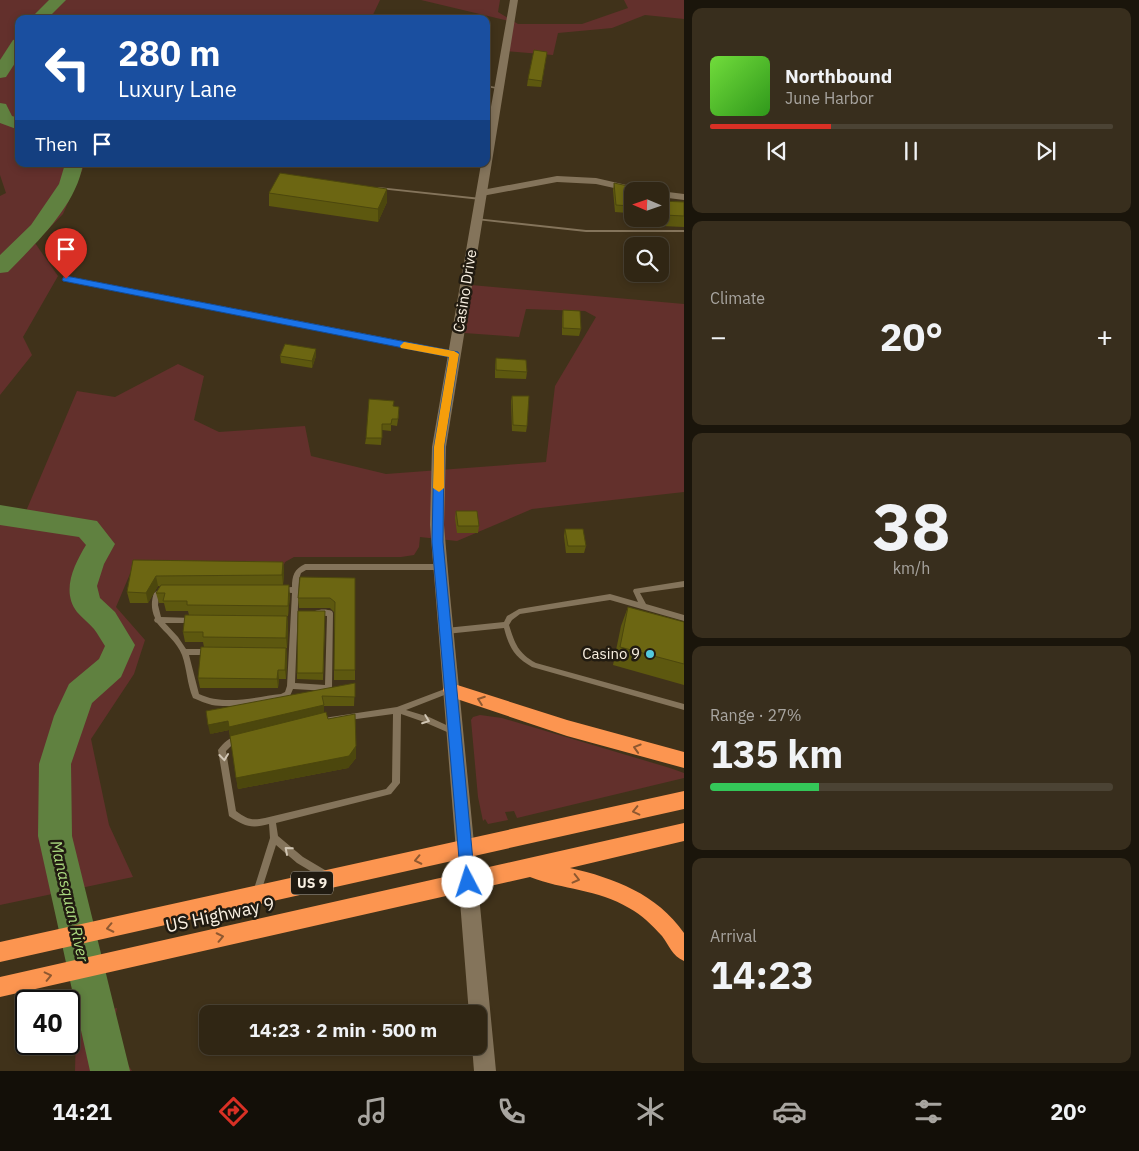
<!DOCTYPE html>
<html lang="en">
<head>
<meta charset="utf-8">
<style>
	:root { --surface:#302614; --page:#382e1d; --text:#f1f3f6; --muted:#a8a5a0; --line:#4b4334; --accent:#d93025 }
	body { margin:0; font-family:"IBM Plex Sans",sans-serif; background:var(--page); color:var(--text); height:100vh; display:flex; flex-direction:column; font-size:19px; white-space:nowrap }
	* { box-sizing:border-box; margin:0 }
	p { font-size:16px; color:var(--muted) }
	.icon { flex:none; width:28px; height:28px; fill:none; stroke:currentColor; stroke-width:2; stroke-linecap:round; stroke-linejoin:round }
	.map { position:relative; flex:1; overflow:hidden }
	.drawer { display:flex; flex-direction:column; gap:8px; padding:8px; background:#1a150b; width:455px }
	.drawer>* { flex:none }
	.banner { position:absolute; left:15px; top:15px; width:475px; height:152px; border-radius:10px; box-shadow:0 2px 8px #0003,0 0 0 1px var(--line); background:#1a4fa0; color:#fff; overflow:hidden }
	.needle { width:32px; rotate:272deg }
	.fabs { position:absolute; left:624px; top:182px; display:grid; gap:10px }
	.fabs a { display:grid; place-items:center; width:45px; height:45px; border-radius:10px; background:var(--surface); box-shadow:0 2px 8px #0003,0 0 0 1px var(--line); font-size:25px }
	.speed { position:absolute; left:15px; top:990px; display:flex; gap:10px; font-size:25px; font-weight:700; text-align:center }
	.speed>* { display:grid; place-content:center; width:65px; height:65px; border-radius:50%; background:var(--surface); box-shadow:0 2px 8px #0003,0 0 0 1px var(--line); line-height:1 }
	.speed .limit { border:2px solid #111; border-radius:8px; background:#fff; color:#111 }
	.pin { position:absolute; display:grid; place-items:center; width:42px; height:42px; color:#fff; margin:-51px -21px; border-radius:50% 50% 50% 0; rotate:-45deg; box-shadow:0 0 5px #0007 }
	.pin .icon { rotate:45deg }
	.me { position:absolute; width:55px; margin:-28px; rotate:355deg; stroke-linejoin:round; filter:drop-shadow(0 0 4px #0008) }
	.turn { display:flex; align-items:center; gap:18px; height:105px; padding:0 20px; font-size:22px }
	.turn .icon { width:65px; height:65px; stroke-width:2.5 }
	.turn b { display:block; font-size:35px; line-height:42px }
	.then { display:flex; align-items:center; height:48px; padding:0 20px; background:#0003; gap:10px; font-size:19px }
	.big { font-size:38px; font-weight:800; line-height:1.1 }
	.drawer .card { flex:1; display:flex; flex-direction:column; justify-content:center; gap:8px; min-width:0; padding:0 18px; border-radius:10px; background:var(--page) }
	.drawer .dial { align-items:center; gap:0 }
	.dial b { font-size:65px; line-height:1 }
	.song { display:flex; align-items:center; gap:15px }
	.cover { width:60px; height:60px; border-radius:8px; background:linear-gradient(135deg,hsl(100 70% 55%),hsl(110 70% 35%)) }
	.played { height:5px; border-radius:2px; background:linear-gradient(90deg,var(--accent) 30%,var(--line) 30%) }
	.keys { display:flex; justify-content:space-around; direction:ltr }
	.heat { display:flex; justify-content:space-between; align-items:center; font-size:28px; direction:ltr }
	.charge { height:8px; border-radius:4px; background:linear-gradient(90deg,#34c759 27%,var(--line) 0) }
	.trip { position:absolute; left:199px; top:1005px; width:288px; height:50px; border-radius:10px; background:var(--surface); box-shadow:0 2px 8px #0003,0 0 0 1px var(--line); font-weight:800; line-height:50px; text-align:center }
	.tab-bar { display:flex; height:80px; justify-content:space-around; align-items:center; background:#130f08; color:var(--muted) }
	.tab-bar .icon { width:35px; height:35px }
	.tab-bar .selected { color:var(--accent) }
	.tab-bar b { font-size:22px; color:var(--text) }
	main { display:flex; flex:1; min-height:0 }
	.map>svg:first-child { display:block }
</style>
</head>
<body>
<main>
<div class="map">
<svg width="684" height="1071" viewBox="0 0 684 1071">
	<rect width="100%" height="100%" fill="#40321a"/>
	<!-- green -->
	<g fill="#63302c">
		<polygon points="0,0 380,0 371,19 19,19 19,164 85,164 63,214 35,243 58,276 23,337 32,355 0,395 0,196 6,193 0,175"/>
		<polygon points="421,0 500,0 498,12 518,24 582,24 628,8 624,0 684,0 684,19 645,15 612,28 558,33 553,55 505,51 509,21"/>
		<polygon points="471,285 684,304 684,492 532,509 457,541 420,537 419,547 414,555 401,557 294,557 285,562 282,569 132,569 116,607 145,640 134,674 91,739 109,825 133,877 0,905 0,511 21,523 77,391 115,397 178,364 204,376 194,420 219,432 305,426 311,456 386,474 546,462 555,386 596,317 585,311 526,309 519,337 464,333"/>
		<polygon points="480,715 502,718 670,768 684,773 684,778 517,818 514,811 505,812 508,820 488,824 485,819 483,821 478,797 471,720 473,717"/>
		<polygon points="117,1008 111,1039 132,1071 75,1071 76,1031 74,1018"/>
	</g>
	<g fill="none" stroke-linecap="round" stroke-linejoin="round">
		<!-- river -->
		<g fill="#608140" fill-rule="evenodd">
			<polygon points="49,0 66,0 47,19 30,19"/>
			<polygon points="19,38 19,57 6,77 0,78 0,60 13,40"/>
			<polygon points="0,103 6,104 12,116 19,118 19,130 0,123"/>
			<path d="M65,164H83C76,206 37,242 8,272L0,273V255L31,225L59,184Z"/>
			<path d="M0,505L97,521L115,544L104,564L97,586L100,598L115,612L135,645L121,677L92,703L71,764L72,836L130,1071H90L38,836L39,764L54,716L69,684L99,659L105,646C101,640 98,634 94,629C89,623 82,618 77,612C61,591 74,565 86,545L79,537L0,525Z"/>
		</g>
		<!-- lane -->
		<g fill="#84745b" fill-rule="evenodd">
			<polygon points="486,85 500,88 498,89 486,87"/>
			<polygon points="378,187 481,198 483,199 481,200 380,189 378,188"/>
			<polygon points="475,218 586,230 684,230 684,232 586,232 477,220 475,220"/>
			<path d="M305,564H440L442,565L443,567L442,569L440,570H306L301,573L299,579L295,683L325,685L327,616L315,615L314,613L315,611C320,609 327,609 332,611L333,613L332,688L330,690L328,691L293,689L290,696C275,704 229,708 212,705C205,703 200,701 193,698C187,684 187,669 182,655C177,642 165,633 157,623L155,622L154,620L155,618C151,610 151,601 154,593L162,587L164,588L165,590L159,596L158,605L161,617L193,618L194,620L193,622L191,623H165L178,637L186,649H208L210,650L211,652L210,654L208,655H189L199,694C224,706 255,697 281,694L285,692L287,686L292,593L280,592L279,590L280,588L292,587C292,576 294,569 305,564Z"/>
			<path d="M684,581V587L640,593L646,604L684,615V621L610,600L520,614L512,620L509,625C515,644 518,653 536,663L684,704V710L532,667C514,657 509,647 504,628L446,634L444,633L443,631L444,629L446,628L504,622L507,616L519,609L610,594L638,602L633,591L634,589Z"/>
			<path d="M450,687L452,688L454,690L452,692L406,710L429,717L457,730L458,732L457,734L454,735L424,722L401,714L400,783L391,794L276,823L278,836L303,857L330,873L331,876L330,879L327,880L324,879L297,863L276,845L260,895L257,896L254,895L253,892L270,838L269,824C251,829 244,826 229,816L218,750C224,742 231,735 242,737L243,739L242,741L233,744L226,751L236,811C247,819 251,821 265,818L386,789L392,782L393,714L320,724L317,723L316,721L317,719L397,707Z"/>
		</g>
		<!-- street -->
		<g fill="#84745b" fill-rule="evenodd">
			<polygon points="557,176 596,178 644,189 645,191 632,192 596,184 557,182 482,196 478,193 482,190"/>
			<polygon points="660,191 684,194 684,200 660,197"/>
			<polygon points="66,276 454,351 459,354 454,357 63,281 63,277"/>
		</g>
		<!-- secondary -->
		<polygon fill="#84745b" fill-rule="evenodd" points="510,0 518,0 446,447 444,525 450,595 496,1071 474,1071 472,1046 478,1046 478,1014 469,1014 430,525 432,447 481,164 486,164 486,135"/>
		<!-- highway -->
		<g fill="#fc9550" fill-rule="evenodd">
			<polygon points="451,683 567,720 684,752 684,768 567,736 445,695 443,690 445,685"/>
			<polygon points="684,791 684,809 0,962 0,942"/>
			<path d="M684,823V841L570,868C614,878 657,894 684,933V961C672,956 669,945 662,936C652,925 642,915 629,908C598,889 563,890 530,877L0,997V977Z"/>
		</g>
	</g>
	<!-- wall -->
	<g fill="#5d580f">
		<polygon points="547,52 541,87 527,86 528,79"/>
		<polygon points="614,183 630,205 632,203 632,219 660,219 660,204 661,201 684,202 684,227 662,226 661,228 630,227 628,213 615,212 613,190"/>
		<polygon points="269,193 387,202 378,222 269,206"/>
		<polygon points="563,310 581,329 579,336 562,335 562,317"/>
		<polygon points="316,349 316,356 312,368 281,363 280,356"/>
		<polygon points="496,358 527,372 526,379 495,378 495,365"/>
		<polygon points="512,396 527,426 526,432 512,431 511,401"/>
		<polygon points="394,406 399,413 397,426 391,425 391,431 382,430 381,445 365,444 366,438"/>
		<polygon points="456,511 479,526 478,533 457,533 455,518"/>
		<polygon points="565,529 586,546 584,553 566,553 564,536"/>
		<polygon points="133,560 283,562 284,573 283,585 290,595 288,616 287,616 288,626 287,648 286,648 287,658 286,679 279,679 278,688 200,688 198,678 204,647 203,642 185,642 183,632 189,615 188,611 166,611 164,603 159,603 156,593 160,586 158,586 148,603 130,603 127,592"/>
		<polygon points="355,578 355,680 334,680 334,612 330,608 299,608 298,598"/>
		<polygon points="628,607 684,622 684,685 613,665 621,626"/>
		<polygon points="325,618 323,680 297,679 297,673"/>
		<polygon points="355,683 354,706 324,706 324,712 328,719 356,758 348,768 238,789 229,730 210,734"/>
	</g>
	<!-- shaded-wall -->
	<g fill="#4c470d">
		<polygon points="387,189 387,202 378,222 378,209"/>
		<polygon points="316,349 316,356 312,368 312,361"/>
		<polygon points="283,562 284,573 283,585 282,575"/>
		<polygon points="156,576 158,586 148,603 146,593"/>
		<polygon points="289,585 290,595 288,616 288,606"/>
		<polygon points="287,616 288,626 287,648 286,638"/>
		<polygon points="286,648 287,658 286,679 285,670"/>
		<polygon points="278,670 279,679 278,688 277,679"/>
		<polygon points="324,705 324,715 230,736 229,730 210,734 208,725"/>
		<polygon points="356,746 356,758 348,768 238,789 236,778"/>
	</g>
	<!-- building -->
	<g fill="#6c6612" stroke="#4c470d">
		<polygon points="534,50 547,52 542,81 528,79"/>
		<polygon points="280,173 387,189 378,209 269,193"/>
		<polygon points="614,183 628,186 630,206 616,205"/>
		<polygon points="661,201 684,202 684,216 664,215 664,218 660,218 660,204 662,204"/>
		<polygon points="630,203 632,203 632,217"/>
		<polygon points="563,310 580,311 581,329 563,328"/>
		<polygon points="285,344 316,349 312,361 280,356"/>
		<polygon points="496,358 526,360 527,372 496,370"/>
		<polygon points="512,396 529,396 527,426 513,425"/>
		<polygon points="369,399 394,401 393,406 399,407 398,419 392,419 391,424 382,424 382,438 366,438"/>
		<polygon points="456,511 477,511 479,526 458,526"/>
		<polygon points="565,529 583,529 586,546 568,546"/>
		<polygon points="133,560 283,562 282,575 156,576 146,593 127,592"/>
		<polygon points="300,577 355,578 355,670 334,670 335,602 330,598 298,598"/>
		<polygon points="161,585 289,585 288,606 187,605 187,601 163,601 165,593 156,593"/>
		<polygon points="628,607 684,622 684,664 620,647"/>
		<polygon points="298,611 325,611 323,673 297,673"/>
		<polygon points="185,615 287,616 286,638 203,637 203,632 183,632"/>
		<polygon points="201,647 286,648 285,670 278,670 277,679 198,678"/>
		<polygon points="355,683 355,697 322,696 324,705 229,727 228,721 208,725 206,711"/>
		<polygon points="326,712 328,719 355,714 356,746 349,756 236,778 230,736"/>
	</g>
	<!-- one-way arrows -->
	<defs><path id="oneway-chevron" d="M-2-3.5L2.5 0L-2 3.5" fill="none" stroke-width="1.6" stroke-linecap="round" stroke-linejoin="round" transform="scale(1.25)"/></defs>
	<g stroke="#8e5830">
		<use href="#oneway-chevron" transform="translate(481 700) rotate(-160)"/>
		<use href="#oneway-chevron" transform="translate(637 748) rotate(-163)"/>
		<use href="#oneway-chevron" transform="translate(636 811) rotate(167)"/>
		<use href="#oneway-chevron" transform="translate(418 860) rotate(168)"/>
		<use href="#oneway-chevron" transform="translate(576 879) rotate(14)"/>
		<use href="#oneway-chevron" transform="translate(110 928) rotate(168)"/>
		<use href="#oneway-chevron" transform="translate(220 937) rotate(-12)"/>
		<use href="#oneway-chevron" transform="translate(48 976) rotate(-13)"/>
	</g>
	<g stroke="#d0c5b3">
		<use href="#oneway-chevron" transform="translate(426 720) rotate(21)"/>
		<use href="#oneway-chevron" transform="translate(224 757) rotate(84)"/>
		<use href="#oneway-chevron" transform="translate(288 850) rotate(-139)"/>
	</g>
	<!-- route -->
	<polygon fill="#1a73e8" stroke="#114b97" points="66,276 458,352 459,354 444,447 443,542 475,882 473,888 468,890 463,888 461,882 432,542 434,447 449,357 63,281 62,279"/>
	<!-- slow -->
	<polygon fill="#f59e0b" points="404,342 454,351 459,354 444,447 444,488 439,492 433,488 434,447 449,357 401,348 400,346"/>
	<!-- markers -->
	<circle fill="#54cade" stroke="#211b11" stroke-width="2" cx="650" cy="654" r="5"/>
	<g text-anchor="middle" stroke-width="5" stroke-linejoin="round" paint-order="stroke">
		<!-- shield labels -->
		<rect fill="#211b11" stroke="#b8b0a3" stroke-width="1" x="291" y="871.5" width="42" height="23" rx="4"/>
		<g font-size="14" font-weight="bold" fill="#f9f0e2">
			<text x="312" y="888">US 9</text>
		</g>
		<!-- street labels -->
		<g font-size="15" fill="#f9f0e2" stroke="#211b11">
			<text transform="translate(465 291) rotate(-81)" y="5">Casino Drive</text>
		</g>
		<!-- poi labels -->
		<g font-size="15" fill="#f9f0e2" stroke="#211b11" text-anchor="end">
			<text x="640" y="659">Casino 9</text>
		</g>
		<!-- water labels -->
		<g font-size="16" font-style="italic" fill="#abda7f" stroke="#211b11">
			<text transform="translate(70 901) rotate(77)" y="6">Manasquan River</text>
		</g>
		<!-- near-street labels -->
		<g font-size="18" fill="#f9f0e2" stroke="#211b11">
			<text transform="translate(220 915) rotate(-12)" y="6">US Highway 9</text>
		</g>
	</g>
</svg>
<div class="fabs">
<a><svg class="needle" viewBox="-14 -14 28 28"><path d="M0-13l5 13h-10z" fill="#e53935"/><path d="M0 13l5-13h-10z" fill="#a8a5a0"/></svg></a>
<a><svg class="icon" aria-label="search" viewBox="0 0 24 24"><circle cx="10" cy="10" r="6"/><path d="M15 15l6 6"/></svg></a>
</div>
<div class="speed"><div class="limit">40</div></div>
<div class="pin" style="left:66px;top:279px;background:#d93025"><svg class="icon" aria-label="arrive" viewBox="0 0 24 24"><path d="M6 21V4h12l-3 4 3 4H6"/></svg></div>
<svg class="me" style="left:468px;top:882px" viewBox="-20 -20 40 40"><circle r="19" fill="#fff"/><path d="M0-13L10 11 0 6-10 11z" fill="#1a73e8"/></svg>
<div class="trip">14:23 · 2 min · 500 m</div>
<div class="banner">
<div class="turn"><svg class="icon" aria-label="left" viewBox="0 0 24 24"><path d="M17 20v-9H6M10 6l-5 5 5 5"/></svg><div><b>280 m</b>Luxury Lane</div></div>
<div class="then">Then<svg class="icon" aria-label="arrive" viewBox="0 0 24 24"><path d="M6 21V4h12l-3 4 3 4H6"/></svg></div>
</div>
</div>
<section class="drawer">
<div class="card">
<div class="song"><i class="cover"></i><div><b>Northbound</b><p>June Harbor</p></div></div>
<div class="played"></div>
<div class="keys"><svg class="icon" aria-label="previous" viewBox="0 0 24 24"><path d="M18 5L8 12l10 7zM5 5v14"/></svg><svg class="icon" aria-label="pause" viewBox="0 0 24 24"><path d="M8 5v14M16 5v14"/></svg><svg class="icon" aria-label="next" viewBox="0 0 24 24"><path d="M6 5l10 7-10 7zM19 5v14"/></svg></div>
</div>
<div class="card"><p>Climate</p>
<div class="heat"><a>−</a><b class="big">20°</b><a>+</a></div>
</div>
<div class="card dial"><b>38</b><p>km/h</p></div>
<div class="card"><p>Range · 27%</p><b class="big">135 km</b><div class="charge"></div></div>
<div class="card"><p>Arrival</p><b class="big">14:23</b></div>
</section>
</main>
<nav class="tab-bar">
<b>14:21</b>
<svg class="icon selected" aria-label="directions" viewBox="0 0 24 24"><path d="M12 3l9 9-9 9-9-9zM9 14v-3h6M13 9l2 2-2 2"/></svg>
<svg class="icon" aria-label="music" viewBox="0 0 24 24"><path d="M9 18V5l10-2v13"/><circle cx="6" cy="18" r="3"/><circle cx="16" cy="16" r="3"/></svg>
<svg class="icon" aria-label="phone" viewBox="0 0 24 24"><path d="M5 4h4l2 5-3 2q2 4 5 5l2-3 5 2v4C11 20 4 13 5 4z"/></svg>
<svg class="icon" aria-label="climate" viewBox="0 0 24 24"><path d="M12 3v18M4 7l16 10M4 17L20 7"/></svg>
<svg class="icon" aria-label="car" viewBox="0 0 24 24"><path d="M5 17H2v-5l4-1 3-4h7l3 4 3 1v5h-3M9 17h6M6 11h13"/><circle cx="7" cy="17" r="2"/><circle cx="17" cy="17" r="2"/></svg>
<svg class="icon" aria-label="filters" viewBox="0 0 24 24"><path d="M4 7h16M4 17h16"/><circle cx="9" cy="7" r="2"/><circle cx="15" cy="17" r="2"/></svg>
<b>20°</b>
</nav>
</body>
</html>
